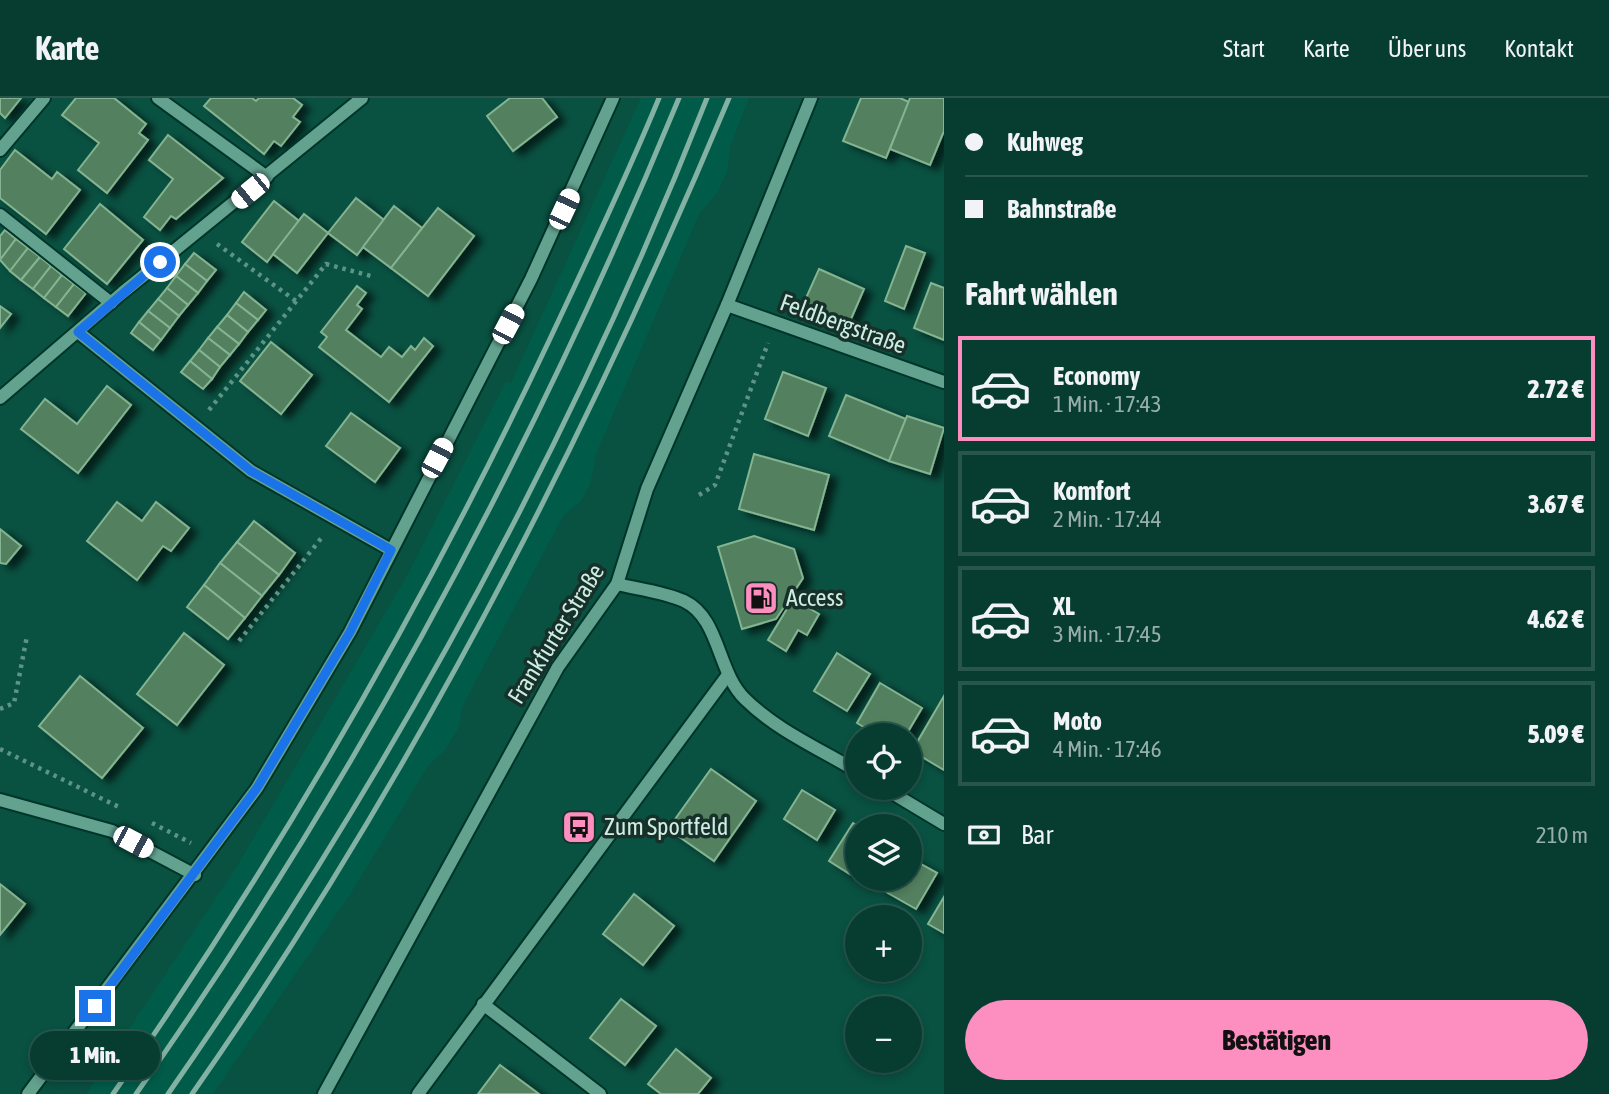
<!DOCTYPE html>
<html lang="de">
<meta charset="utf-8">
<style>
:root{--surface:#073d31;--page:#104439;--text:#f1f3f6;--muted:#98aeab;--line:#28564d;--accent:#fd8ec0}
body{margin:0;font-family:"Asap Condensed",sans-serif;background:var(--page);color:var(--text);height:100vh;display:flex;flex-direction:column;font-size:26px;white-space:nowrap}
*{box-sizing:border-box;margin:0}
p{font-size:23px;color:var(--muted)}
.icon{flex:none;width:38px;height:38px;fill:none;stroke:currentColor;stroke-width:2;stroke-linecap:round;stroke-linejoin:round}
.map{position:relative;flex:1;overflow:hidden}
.sheet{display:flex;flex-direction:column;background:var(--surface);width:665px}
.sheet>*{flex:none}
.hud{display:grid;align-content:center;height:154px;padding:0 21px;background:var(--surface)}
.buttons{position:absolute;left:845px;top:625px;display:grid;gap:14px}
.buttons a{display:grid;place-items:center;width:77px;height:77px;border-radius:50%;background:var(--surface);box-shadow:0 4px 10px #0003,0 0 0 2px var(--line);font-size:35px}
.end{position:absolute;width:32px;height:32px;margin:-16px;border:9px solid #1a73e8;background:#fff;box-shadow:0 0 0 4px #fff}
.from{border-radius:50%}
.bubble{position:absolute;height:49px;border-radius:24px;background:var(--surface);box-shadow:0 4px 10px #0003,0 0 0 2px var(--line);font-size:23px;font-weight:800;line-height:49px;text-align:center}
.car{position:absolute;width:21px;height:42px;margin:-21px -10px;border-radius:9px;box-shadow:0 0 5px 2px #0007;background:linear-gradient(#fff 24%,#345 0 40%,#fff 0 76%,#345 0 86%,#fff 0)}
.hud b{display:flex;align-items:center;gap:24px;height:66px;font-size:26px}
.hud b+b{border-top:2px solid var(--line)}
.hud i{width:18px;height:18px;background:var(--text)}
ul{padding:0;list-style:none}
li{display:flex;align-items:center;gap:21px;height:105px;margin:0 14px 10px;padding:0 7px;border:4px solid var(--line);border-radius:0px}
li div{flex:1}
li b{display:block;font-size:26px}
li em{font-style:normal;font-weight:800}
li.active{border-color:var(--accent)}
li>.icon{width:63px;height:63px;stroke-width:1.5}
h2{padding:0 21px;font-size:32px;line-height:84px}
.pay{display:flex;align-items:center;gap:18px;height:77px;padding:0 21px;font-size:26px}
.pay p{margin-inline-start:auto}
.cta{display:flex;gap:14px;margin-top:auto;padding:14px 21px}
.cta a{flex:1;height:80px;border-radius:42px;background:var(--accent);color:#111;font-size:28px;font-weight:800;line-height:80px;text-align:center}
header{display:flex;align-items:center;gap:42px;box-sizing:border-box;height:98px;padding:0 35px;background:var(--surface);border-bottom:2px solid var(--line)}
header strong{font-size:33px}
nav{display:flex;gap:38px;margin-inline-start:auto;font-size:24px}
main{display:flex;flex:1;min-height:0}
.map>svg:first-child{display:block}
.built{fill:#005c49}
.building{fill:#52805f;stroke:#84b491;stroke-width:2;filter:url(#shadow)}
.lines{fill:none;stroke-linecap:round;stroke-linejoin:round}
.minor-casing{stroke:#003529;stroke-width:16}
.path{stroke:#5d9486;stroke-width:4.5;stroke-dasharray:3.5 5;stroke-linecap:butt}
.minor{stroke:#63a28f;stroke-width:12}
.rail{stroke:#83b2a5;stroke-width:5}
.route{stroke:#1a73e8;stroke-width:9}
.labels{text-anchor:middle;stroke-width:7;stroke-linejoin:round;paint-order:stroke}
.street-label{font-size:24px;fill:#ceede2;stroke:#17312a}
.poi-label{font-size:24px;fill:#ceede2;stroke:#17312a;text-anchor:start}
</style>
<header>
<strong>Karte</strong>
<nav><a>Start</a><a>Karte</a><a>Über uns</a><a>Kontakt</a></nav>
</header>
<main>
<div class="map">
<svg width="944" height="996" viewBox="0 0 944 996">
<defs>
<filter id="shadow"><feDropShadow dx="8" dy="4.5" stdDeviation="3.5" flood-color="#0009"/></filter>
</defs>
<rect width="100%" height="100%" fill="#095141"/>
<polygon class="built" points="641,0 749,0 730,49 727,74 717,95 699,116 596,356 590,387 581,403 563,418 462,609 459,629 444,653 428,668 351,795 213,996 86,996 239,765 408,476 506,283 511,285"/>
<g class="building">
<polygon points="0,0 21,0 5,20 0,15"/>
<polygon points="76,0 114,0 146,26 139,35 148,42 107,95 78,72 99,45 62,17"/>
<polygon points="211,0 252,0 256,3 259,0 293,0 302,7 293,19 300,24 281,48 274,43 264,56 204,8"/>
<polygon points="510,0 542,0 557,19 513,53 487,18"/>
<polygon points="861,0 900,0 909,4 886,60 843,43"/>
<polygon points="910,0 944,0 944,33 930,67 890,51"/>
<polygon points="168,37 223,80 176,121 171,118 160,132 144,119 173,81 149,62"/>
<polygon points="15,52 52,81 57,74 80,92 46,136 0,100 0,72"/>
<polygon points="356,100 384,122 357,157 328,135"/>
<polygon points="274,103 299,123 267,164 242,144"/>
<polygon points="100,106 143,142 107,186 64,151"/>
<polygon points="394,108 422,130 391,170 363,149"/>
<polygon points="438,110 474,138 428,198 391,170"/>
<polygon points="304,116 328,135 297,175 273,156"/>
<polygon points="5,132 16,141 0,162 0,138"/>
<polygon points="16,141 28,150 10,173 0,162"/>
<polygon points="906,148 925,155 904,211 885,203"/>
<polygon points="28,150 40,159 21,182 10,173"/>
<polygon points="194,155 216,172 207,183 185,166"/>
<polygon points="40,159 51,168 33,191 21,182"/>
<polygon points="185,166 207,183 198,195 176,178"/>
<polygon points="51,168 62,177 44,200 33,191"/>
<polygon points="819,171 864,191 848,228 802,209"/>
<polygon points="62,177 74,186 56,209 44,200"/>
<polygon points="176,178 198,195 188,207 167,190"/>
<polygon points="931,185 944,190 944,242 914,230"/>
<polygon points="74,186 86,195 68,218 56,209"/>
<polygon points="357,188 366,195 357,207 362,211 346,232 381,259 389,249 402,259 411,248 415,252 424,240 433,248 389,304 319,249 327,239 321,234"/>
<polygon points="167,190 188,207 179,218 158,201"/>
<polygon points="244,194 266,212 258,222 236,205"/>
<polygon points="158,201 179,218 170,230 148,213"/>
<polygon points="236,205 258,222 248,234 227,217"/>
<polygon points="0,208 11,216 0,230"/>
<polygon points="148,213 170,230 161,242 139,224"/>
<polygon points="227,217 248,234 239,246 217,229"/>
<polygon points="139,224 161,242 153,252 131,235"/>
<polygon points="217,229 239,246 230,257 208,240"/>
<polygon points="208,240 230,257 220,269 199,252"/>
<polygon points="271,244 312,277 281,316 240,283"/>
<polygon points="199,252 220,269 212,281 190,263"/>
<polygon points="190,263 212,281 203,291 181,274"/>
<polygon points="783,274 826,290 808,338 765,321"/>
<polygon points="107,288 131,307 78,375 21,331 45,301 77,326"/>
<polygon points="846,297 906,321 889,363 829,338"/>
<polygon points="351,315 400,350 375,384 326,348"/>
<polygon points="907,318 944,330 930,376 889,363"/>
<polygon points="754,356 829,377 814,432 739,411"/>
<polygon points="117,404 142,423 156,404 189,430 171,453 163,448 137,482 87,443"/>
<polygon points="254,423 295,455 279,477 237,444"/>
<polygon points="0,431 21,448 6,466 0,465"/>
<polygon points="754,438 794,451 803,480 776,521 742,531 718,449"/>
<polygon points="237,444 279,477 262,498 220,465"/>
<polygon points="220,465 262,498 245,520 204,487"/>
<polygon points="204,487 245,520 228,541 187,509"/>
<polygon points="793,501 819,516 807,537 798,532 786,553 768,542"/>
<polygon points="184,535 224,567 177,627 137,596"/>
<polygon points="837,555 870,576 847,613 814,593"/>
<polygon points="80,578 143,630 102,680 39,628"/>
<polygon points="880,585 922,610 906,637 877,637 857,625"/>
<polygon points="944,598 944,672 912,653"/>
<polygon points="711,671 756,703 714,763 668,731"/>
<polygon points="802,692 835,712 817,742 784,721"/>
<polygon points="853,725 858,728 858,780 867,780 864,785 829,763"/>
<polygon points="910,760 937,775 916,811 879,790 885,780 910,780"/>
<polygon points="0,786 25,806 0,837"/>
<polygon points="634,796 674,828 643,867 603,836"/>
<polygon points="944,799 944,835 928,826"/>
<polygon points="621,901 656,928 625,967 590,940"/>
<polygon points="676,951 711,980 698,996 661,996 648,986"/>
<polygon points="500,967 539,996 478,996"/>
</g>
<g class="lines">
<g class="minor-casing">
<g id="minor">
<polyline points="158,0 267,79"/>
<polyline points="0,52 44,0"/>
<polyline points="0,117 111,205"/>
<polyline points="727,207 944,284"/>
<polyline points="78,234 251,373 391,452"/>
<polyline points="0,300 122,195 362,0"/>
<path d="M 617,486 C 638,491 664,494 684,503 C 720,520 717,574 745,601 C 776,632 820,651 858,674"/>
<polyline points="884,690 944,726"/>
<polyline points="0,702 112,733 195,777"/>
<polyline points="483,906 600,996"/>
<polyline points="28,996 257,690 350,534 531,181 613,0"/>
<polyline points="324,996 558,569 617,486 647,391 727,207 811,0"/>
<polyline points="418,996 727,578"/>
</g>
</g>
<g class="path">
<polyline points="217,146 296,203"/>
<polyline points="209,312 326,166 371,178"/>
<polyline points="699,397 715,387 768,245"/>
<polyline points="239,543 323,438"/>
<polyline points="0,611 14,605 27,538"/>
<polyline points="0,651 119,709"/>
<polyline points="152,725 191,745"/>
</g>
<use href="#minor" class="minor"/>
<g class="rail">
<path d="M 113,996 C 279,758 424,507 548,245 C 586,164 625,83 659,0"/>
<path d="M 136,996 C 354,686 535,350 679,0"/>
<path d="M 168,996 C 383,687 569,351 707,0"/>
<path d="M 192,996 C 409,686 583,349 729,0"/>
</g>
</g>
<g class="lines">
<polyline class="route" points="95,908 257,690 350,534 391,452 251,373 78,234 160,164"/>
</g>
<defs>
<g id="fuel-square" transform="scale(1.75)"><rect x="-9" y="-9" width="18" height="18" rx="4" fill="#fd8ec0" stroke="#17312a"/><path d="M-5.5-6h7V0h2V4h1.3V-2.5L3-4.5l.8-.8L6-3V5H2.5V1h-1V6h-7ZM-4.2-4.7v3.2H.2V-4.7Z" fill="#111"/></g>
<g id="bus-square" transform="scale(1.75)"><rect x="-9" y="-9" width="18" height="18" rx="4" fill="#fd8ec0" stroke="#17312a"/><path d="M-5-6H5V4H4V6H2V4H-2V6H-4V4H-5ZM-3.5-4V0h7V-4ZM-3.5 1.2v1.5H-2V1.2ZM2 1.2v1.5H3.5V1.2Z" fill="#111"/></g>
</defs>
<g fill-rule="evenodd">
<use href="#fuel-square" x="761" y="500"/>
<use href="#bus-square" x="579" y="729"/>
</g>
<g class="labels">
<g class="street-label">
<text transform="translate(843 226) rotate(20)" y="8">Feldbergstraße</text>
<text transform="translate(556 536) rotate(-58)" y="8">Frankfurter Straße</text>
</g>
<g class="poi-label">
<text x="786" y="508">Access</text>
<text x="604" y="737">Zum Sportfeld</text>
</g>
</g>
</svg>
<div class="buttons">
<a><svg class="icon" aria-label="locate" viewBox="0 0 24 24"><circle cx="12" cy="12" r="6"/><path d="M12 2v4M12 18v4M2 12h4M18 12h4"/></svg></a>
<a><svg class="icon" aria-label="layers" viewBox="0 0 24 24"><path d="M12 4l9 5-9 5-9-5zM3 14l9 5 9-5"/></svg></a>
<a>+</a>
<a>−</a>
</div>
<i class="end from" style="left:160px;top:164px"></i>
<i class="end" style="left:95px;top:908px"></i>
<div class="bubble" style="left:30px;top:933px;width:130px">1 Min.</div>
<i class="car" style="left:250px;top:93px;rotate:231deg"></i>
<i class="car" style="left:564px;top:111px;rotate:25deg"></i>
<i class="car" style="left:508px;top:226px;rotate:28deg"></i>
<i class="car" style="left:437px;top:360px;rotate:28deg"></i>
<i class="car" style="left:133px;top:744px;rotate:118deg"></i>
</div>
<section class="sheet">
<div class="hud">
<b><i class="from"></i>Kuhweg</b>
<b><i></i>Bahnstraße</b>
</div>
<h2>Fahrt wählen</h2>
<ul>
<li class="active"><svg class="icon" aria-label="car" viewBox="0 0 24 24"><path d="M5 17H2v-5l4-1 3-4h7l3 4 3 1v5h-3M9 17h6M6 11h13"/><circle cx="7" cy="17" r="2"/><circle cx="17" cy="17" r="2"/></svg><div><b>Economy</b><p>1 Min. · 17:43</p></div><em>2.72 €</em></li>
<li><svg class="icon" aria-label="car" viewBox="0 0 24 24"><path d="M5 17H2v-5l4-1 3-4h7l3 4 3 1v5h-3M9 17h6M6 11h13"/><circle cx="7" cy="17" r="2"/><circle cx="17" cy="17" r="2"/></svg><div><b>Komfort</b><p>2 Min. · 17:44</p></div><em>3.67 €</em></li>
<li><svg class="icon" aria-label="car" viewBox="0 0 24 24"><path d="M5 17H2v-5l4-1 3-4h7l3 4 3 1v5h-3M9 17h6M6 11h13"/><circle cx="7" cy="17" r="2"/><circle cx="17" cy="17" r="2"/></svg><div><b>XL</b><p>3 Min. · 17:45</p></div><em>4.62 €</em></li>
<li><svg class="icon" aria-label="car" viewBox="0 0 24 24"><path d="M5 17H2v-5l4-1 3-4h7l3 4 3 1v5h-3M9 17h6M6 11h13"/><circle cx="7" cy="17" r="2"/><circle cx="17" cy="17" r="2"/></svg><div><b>Moto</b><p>4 Min. · 17:46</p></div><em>5.09 €</em></li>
</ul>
<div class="pay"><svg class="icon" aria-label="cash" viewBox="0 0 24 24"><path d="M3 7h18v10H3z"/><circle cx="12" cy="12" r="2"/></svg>Bar<p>210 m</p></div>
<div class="cta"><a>Bestätigen</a></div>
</section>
</main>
